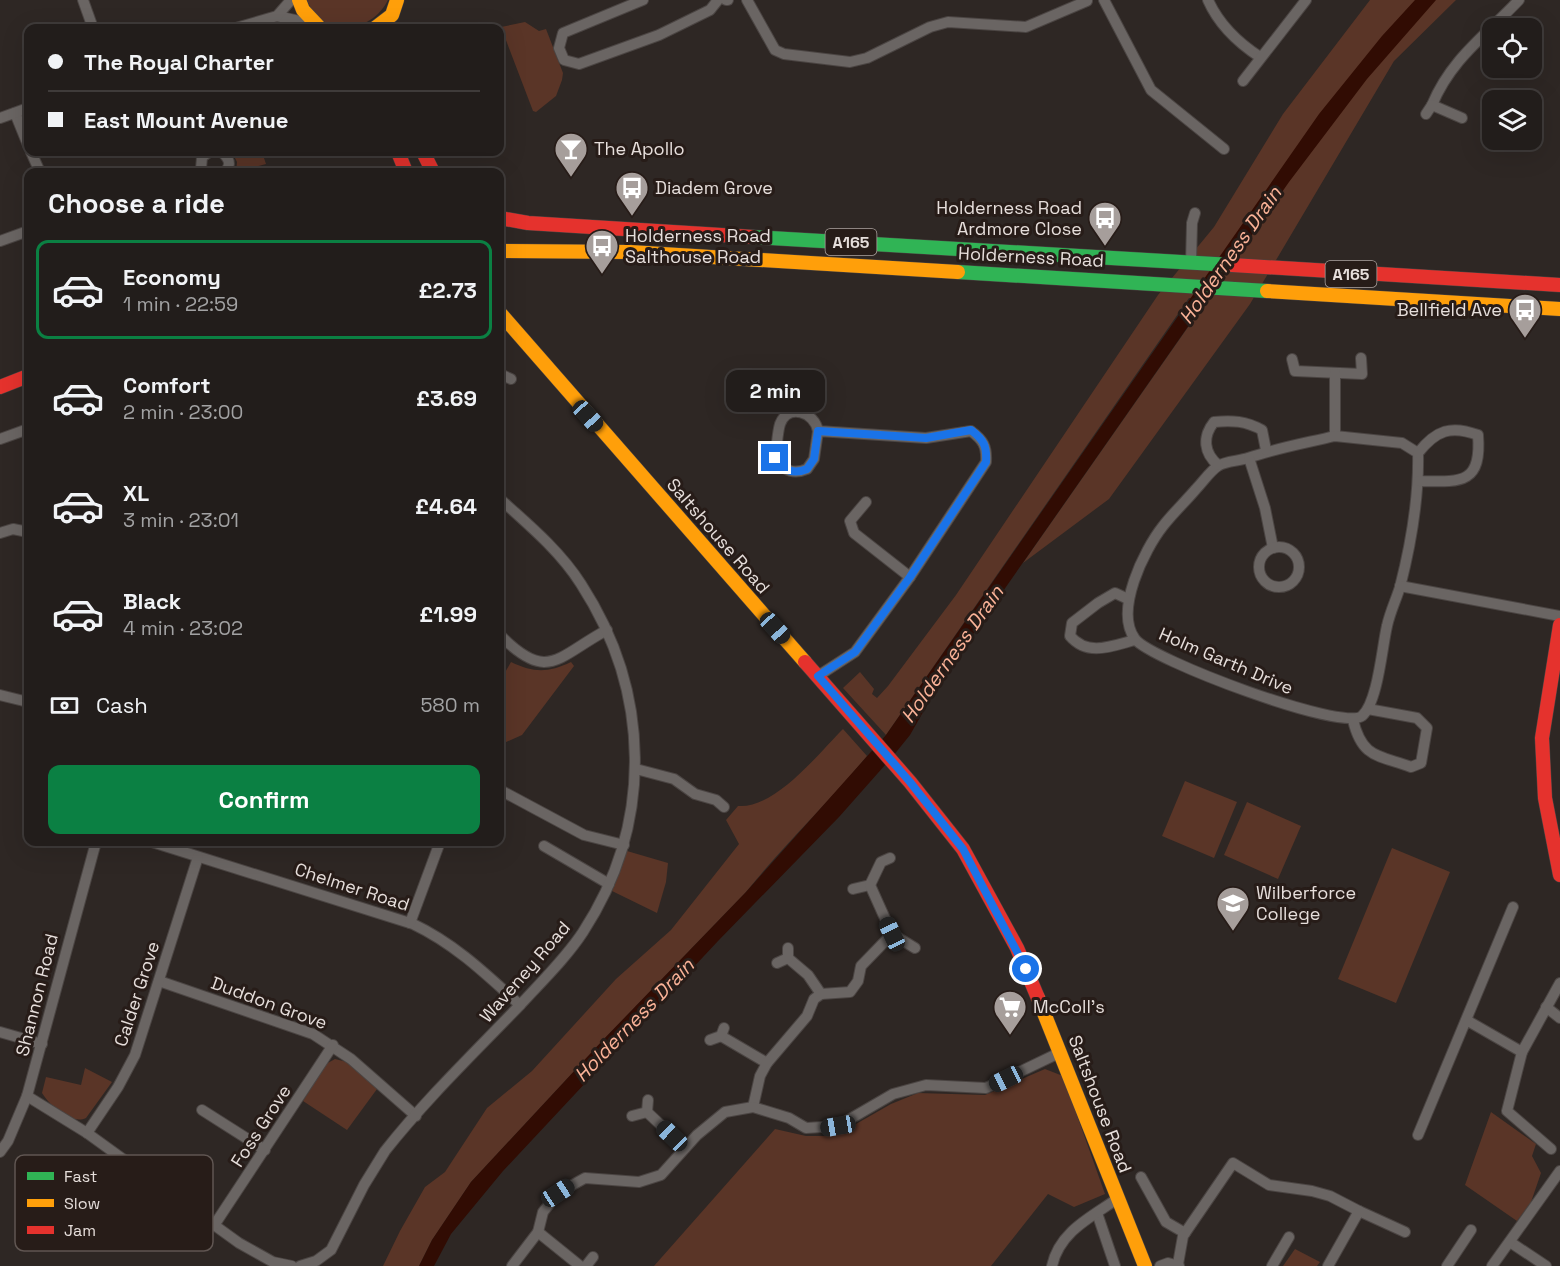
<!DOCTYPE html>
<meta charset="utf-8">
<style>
:root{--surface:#221d1b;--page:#2a2624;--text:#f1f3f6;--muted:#a2a2a3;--line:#3f3b3a;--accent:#0b8043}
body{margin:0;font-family:"Space Grotesk",sans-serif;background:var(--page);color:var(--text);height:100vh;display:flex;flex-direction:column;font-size:22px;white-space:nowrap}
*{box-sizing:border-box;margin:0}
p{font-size:20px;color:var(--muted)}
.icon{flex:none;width:33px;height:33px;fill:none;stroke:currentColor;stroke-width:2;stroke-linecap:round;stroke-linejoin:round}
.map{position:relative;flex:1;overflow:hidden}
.sheet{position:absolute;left:24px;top:168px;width:480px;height:678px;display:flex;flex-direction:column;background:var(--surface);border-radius:12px;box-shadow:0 6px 24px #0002,0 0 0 2px var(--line)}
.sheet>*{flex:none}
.guide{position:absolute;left:24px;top:24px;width:480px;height:132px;border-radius:12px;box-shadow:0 6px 24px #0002,0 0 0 2px var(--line);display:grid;align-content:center;height:132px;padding:0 24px;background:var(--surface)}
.controls{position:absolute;left:1482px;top:18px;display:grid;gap:12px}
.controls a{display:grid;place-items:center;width:60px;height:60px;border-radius:12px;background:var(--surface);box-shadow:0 6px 24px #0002,0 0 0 2px var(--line);font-size:30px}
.end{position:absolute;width:27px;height:27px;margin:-14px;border:8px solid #1a73e8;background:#fff;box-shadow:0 0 0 3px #fff}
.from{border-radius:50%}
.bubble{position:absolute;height:42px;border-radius:12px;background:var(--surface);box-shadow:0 6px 24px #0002,0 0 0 2px var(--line);font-size:20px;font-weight:700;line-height:42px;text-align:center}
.car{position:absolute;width:18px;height:36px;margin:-18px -9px;border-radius:8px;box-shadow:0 0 4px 2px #0007;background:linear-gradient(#222 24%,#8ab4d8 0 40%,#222 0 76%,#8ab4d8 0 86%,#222 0)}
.guide b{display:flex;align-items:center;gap:21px;height:57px;font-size:22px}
.guide b+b{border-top:2px solid var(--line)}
.guide i{width:15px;height:15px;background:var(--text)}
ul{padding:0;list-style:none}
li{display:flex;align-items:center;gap:18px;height:99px;margin:0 12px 9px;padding:0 12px;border:3px solid transparent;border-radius:12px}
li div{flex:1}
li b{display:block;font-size:22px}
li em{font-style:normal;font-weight:700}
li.current{border-color:var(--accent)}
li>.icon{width:54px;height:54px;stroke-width:1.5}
h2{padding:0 24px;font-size:27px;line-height:72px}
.pay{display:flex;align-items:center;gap:15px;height:66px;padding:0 24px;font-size:22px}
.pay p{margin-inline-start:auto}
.action{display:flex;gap:12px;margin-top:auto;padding:12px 24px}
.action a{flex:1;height:69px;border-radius:12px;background:var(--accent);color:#fff;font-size:24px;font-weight:700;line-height:69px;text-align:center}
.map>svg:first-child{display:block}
.green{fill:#5a3527}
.water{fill:#310c03}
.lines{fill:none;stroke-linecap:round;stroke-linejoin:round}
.street-casing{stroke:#4b4543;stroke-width:12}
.fast-casing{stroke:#4b4543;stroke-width:15}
.slow-casing{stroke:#4b4543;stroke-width:15}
.jam-casing{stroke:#4b4543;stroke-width:15}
.street{stroke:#6a6563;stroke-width:10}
.fast{stroke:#30b455;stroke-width:14}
.slow{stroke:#ff9f0a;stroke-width:14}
.jam{stroke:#e5322d;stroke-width:14}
.route{stroke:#1a73e8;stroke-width:8}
.labels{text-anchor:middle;stroke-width:6;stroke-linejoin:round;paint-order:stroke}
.shield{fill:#271c18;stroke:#ada4a0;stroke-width:1.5}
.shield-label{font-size:16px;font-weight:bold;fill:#e6dedb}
.poi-label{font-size:18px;fill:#e6dedb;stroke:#271c18;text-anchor:start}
.street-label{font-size:18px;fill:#e6dedb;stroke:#271c18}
.water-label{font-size:20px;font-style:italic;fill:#fab297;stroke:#271c18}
.key{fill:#271c18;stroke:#605652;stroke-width:1.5}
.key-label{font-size:16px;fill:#e6dedb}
</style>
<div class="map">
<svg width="1560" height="1266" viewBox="0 0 1560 1266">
<rect width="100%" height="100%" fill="#2e2724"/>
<g class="green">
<path d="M 307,0 L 388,0 C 371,34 322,39 307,0 Z"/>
<polygon points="1370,0 1456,0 1394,61 1250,304 1109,499 1023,563 1207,300 1189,298 886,735 843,688 860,672 874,689 872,694 877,698 888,686 956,595 1158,295 1214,227 1283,114"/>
<polygon points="525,22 539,31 546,29 563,73 562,80 556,96 536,112 533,111 501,27"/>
<polygon points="232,152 262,152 266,164 236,172 237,162"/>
<path d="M 511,662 C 534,673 548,673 571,662 L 574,666 L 522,735 L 504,743 L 500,737 L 500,681 Z"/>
<path d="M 843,729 L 867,756 C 828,803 784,845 746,892 L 604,1039 L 471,1182 L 432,1240 L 419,1266 L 383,1266 L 400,1231 L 425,1187 L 445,1172 L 487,1108 L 532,1071 L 616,979 L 671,930 L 739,844 L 726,820 L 738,806 C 775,809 818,754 843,729 Z"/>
<polygon points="1185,781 1237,802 1214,858 1162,836"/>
<polygon points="1247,802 1301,826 1278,879 1224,855"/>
<polygon points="1392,848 1450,872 1396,1003 1338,979"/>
<polygon points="627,851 668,863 666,882 657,913 612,891"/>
<polygon points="335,1059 347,1062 377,1089 347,1130 303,1101 326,1064"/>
<path d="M 85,1068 L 112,1082 L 86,1118 C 71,1125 50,1106 42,1093 L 46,1077 L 81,1085 Z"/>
<polygon points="1045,1069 1063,1076 1105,1194 1074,1207 1048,1194 991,1266 654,1266 775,1129 806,1136 835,1136 891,1104 918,1093 985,1095"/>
<polygon points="1491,1112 1536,1144 1532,1156 1541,1173 1531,1202 1517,1221 1465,1185"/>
<polygon points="1295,1249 1320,1262 1317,1266 1283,1266"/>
</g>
<polygon class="water" points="1415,0 1436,0 1367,79 1289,182 943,677 910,735 893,756 839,817 718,941 503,1171 451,1234 434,1266 419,1266 432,1240 471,1182 604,1039 746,892 886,735 1319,114 1382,36"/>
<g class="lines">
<g class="street-casing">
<g id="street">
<polyline points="83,0 93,28"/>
<polyline points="643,0 563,33 559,48 564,60 579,64 659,35 710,10 718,0"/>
<polyline points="726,0 728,0"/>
<polyline points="747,0 775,50 784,54 850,62 867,58 930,27 948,22 1026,27 1087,1"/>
<polyline points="1104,0 1151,90 1224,149"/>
<path d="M 1208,0 C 1219,25 1237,42 1260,57"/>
<polyline points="277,16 313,24"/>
<polyline points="236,28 277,16 291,0"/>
<polyline points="1243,81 1306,0"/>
<path d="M 1432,105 C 1451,59 1486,35 1519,0"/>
<polyline points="15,113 28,145"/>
<polyline points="1426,114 1432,105 1462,118"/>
<polyline points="0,118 28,108"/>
<polyline points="31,152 40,172"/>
<path d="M 222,152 C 229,159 232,164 225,172"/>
<polyline points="205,172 201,169 202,157 209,152"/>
<polyline points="0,241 28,231"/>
<polyline points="1191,264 1192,223 1195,213"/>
<polyline points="1292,359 1295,371 1362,374 1361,358"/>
<polyline points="1335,373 1335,436"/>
<polyline points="500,374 511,379"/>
<path d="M 818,431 C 815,412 788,403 780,424 C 777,434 777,448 775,458 C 783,470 793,475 807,469 L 814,459 L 818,431 L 926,438 L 971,431 C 983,440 987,446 986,462 L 910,577 L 855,652 L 818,676"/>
<path d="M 1335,436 L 1402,443 L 1418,453 C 1419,496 1411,544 1400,587 C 1396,600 1390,612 1387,626 C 1382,647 1378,702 1362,716 C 1343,732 1151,660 1135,639 C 1114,611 1144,550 1163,526 C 1173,513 1185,502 1196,489 C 1203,482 1210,471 1218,466 C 1225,461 1239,461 1248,458 C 1277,448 1306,443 1335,436 Z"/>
<polyline points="0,439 28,429"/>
<path d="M 1418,453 C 1436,430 1451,425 1478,435 C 1482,485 1460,482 1419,481"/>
<polyline points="1249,458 1265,508 1273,548"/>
<path d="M 1218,465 C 1204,453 1202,437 1214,422 C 1232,420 1246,421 1262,430 L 1266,450"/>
<polyline points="866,502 850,521 854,533 910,577"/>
<polyline points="0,533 13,529 28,532"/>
<circle cx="1279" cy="567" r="20"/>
<polyline points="1400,586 1560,616"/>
<path d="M 1128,599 L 1115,593 L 1098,603 L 1072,623 L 1070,636 C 1088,657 1112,646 1135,640"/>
<path d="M 500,635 C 548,684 558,656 607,630"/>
<polyline points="0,695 28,702"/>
<path d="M 1353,720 C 1362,758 1378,755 1411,767 L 1421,763 L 1427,728 L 1417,718 L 1368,709"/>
<polyline points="636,769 674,779 695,794 716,800 724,807"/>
<polyline points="500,790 584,835 624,845"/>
<path d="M 152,842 L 413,924 C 455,944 486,974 520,1005"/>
<polyline points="544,846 609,884"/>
<polyline points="853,889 870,885"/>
<polyline points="410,923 440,842"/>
<polyline points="892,934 915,948"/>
<polyline points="788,958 808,975 821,994"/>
<polyline points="777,963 788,958 788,948"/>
<polyline points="159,981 313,1034 351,1059 416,1116"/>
<polyline points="1546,1007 1560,1018"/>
<polyline points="1468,1021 1522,1052 1507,1111 1551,1149"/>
<polyline points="0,1032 42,1044"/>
<polyline points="721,1036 767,1063"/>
<polyline points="710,1040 721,1036 724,1028"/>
<polyline points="1522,1052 1560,983"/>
<polyline points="27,1096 87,1133 239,1243 273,1262 292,1266"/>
<polyline points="753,1107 760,1076 767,1063 807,1016 814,999 821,994 850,992 858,981 861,966 892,934 870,885 881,862 890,858"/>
<polyline points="202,1110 265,1150"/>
<polyline points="647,1112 685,1148"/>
<polyline points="632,1116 647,1112 648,1100"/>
<polyline points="87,1133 118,1087 135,1055 198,857"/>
<polyline points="1418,1135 1513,907"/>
<polyline points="0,1152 8,1141 27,1096 96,842"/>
<polyline points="1141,1177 1166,1222 1185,1233"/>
<polyline points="1097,1213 1115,1266"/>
<polyline points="215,1224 333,1045"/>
<polyline points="538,1232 580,1266"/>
<polyline points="1510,1242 1546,1266"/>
<polyline points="1178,1264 1183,1236 1233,1163 1269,1185 1312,1191 1330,1196 1359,1211"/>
<path d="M 300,1266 L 316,1261 L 331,1250 L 364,1185 L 385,1151 C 426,1099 475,1052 521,1004 C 542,981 566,958 583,932 C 654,823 651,692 581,584 C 560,551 529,525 500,499"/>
<polyline points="512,1266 538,1232 543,1212 558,1193 585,1178 639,1182 661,1175 697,1135 725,1112 753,1107 789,1118 806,1128 838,1126 893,1094 926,1085 986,1088 1061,1052"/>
<polyline points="586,1266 593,1257"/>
<path d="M 1052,1266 C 1059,1232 1091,1217 1117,1199"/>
<polyline points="1160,1266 1168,1263 1179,1266"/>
<polyline points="1272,1266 1289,1237"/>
<polyline points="1328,1266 1359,1211 1405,1232"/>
<polyline points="1447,1266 1471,1230"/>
<polyline points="1492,1266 1560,1171"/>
</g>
</g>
<g class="fast-casing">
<g id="fast">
<polyline points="753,237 1232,265"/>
<polyline points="958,272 1267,291"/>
</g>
</g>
<g class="slow-casing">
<g id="slow">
<polyline points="299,0 303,10 320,28"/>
<polyline points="375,28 392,15 397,0"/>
<polyline points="500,251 630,252 958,272"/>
<polyline points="1267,291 1560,309"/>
<polyline points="500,313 805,662"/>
<polyline points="1038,998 1145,1266"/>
</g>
</g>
<g class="jam-casing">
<g id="jam">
<polyline points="398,152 406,172"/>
<polyline points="423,152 433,172"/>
<polyline points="500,218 528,223 753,237"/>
<polyline points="1232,265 1560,285"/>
<polyline points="0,387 28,376"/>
<polyline points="1560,625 1542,738 1545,798 1560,875"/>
<polyline points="805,662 910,782 963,849 1017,948 1038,998"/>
</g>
</g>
<use href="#street" class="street"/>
<use href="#fast" class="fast"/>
<use href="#slow" class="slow"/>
<use href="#jam" class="jam"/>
</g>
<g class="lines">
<path class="route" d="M 775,458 C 783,470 793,475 807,469 L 814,459 L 818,431 L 926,438 L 971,430 C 984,440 987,446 986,462 L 910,577 L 855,652 L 818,676 L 910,782 L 963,849 L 1026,969"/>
</g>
<defs>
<g id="bar-pin" transform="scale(1.725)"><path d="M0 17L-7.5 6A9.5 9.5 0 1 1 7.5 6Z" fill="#a69e9b" stroke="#271c18"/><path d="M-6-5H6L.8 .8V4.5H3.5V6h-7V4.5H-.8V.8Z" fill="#fff"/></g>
<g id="bus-pin" transform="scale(1.725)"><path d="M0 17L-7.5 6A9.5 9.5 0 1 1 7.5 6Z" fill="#a69e9b" stroke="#271c18"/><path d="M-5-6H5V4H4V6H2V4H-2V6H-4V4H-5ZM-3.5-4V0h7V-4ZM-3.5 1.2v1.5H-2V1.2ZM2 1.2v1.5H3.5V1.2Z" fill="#fff"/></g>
<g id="university-pin" transform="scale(1.725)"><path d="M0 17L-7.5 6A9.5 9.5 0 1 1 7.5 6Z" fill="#a69e9b" stroke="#271c18"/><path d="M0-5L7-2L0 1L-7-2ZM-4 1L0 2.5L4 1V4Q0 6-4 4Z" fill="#fff"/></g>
<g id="supermarket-pin" transform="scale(1.725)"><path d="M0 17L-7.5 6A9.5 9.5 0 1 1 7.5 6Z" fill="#a69e9b" stroke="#271c18"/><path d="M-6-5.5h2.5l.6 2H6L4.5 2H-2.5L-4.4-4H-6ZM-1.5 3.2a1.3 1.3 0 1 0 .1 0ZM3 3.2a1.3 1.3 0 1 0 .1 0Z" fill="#fff"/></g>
</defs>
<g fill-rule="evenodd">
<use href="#bar-pin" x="571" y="149"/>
<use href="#bus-pin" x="632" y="188"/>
<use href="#bus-pin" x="1105" y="218"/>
<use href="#bus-pin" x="602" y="246"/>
<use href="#bus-pin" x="1525" y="310"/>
<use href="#university-pin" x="1233" y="903"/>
<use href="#supermarket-pin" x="1010" y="1007"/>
</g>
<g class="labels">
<g class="shield">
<rect x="825.5" y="229" width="51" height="26" rx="4.5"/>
<rect x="1325.5" y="261" width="51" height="26" rx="4.5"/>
</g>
<g class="shield-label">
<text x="851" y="248">A165</text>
<text x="1351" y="280">A165</text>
</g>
<g class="poi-label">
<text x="594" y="155">The Apollo</text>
<text x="655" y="194">Diadem Grove</text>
<text x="1082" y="214" text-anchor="end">Holderness Road<tspan x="1082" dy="21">Ardmore Close</tspan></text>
<text x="625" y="242">Holderness Road<tspan x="625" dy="21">Salthouse Road</tspan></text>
<text x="1502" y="316" text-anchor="end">Bellfield Ave</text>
<text x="1256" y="899">Wilberforce<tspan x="1256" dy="21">College</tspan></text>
<text x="1033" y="1013">McColl's</text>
</g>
<g class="street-label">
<text transform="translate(1031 257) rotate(3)" y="6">Holderness Road</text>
<text transform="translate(718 536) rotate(49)" y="6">Saltshouse Road</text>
<text transform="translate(1226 661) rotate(23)" y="6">Holm Garth Drive</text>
<text transform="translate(352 887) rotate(18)" y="6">Chelmer Road</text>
<text transform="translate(525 972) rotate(-49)" y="6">Waveney Road</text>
<text transform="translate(137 994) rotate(-72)" y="6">Calder Grove</text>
<text transform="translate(37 995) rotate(-76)" y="6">Shannon Road</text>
<text transform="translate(269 1003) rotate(20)" y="6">Duddon Grove</text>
<text transform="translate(1100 1104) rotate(69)" y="6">Saltshouse Road</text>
<text transform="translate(261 1126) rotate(-57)" y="6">Foss Grove</text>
</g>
<g class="water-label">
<text transform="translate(1230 255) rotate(-55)" y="7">Holderness Drain</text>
<text transform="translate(952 654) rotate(-55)" y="7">Holderness Drain</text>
<text transform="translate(634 1020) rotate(-46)" y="7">Holderness Drain</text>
</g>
</g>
<rect x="15" y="1155" width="198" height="96" rx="9" class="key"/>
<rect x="27" y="1172" width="27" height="8" fill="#30b455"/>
<rect x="27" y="1199" width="27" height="8" fill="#ff9f0a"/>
<rect x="27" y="1226" width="27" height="8" fill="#e5322d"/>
<g class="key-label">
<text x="64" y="1182">Fast</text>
<text x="64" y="1209">Slow</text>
<text x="64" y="1236">Jam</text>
</g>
</svg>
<div class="controls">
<a><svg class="icon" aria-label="locate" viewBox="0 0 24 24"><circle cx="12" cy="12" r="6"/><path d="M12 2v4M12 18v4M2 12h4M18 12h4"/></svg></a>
<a><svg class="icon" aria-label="layers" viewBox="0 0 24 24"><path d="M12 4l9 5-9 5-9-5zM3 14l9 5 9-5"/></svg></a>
</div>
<i class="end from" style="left:1026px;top:969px"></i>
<i class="end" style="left:775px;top:458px"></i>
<div class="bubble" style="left:726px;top:370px;width:99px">2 min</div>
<i class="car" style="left:588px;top:416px;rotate:138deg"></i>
<i class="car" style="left:775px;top:628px;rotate:138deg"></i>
<i class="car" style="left:892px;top:934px;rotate:335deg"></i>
<i class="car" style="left:1006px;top:1079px;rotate:244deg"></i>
<i class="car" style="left:838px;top:1126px;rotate:260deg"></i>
<i class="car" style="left:672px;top:1136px;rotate:314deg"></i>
<i class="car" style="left:558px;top:1193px;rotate:57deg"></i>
<div class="guide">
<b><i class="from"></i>The Royal Charter</b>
<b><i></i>East Mount Avenue</b>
</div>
<section class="sheet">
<h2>Choose a ride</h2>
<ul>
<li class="current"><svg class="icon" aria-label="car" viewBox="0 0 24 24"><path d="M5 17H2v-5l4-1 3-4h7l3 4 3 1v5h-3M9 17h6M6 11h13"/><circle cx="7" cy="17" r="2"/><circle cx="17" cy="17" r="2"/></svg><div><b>Economy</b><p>1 min · 22:59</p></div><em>£2.73</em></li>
<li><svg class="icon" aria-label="car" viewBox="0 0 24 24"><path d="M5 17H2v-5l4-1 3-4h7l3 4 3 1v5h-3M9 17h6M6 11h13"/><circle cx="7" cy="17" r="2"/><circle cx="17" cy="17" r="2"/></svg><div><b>Comfort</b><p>2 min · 23:00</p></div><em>£3.69</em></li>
<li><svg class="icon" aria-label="car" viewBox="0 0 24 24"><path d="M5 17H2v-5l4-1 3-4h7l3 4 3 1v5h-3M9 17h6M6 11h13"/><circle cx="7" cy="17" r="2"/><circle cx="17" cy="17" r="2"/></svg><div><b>XL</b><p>3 min · 23:01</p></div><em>£4.64</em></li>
<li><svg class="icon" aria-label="car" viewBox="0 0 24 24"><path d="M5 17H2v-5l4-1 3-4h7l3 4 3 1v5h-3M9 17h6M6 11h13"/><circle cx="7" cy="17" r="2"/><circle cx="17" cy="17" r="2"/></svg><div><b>Black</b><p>4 min · 23:02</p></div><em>£1.99</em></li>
</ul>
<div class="pay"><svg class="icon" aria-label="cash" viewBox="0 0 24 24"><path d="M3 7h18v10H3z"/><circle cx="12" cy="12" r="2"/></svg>Cash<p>580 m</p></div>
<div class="action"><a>Confirm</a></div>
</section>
</div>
